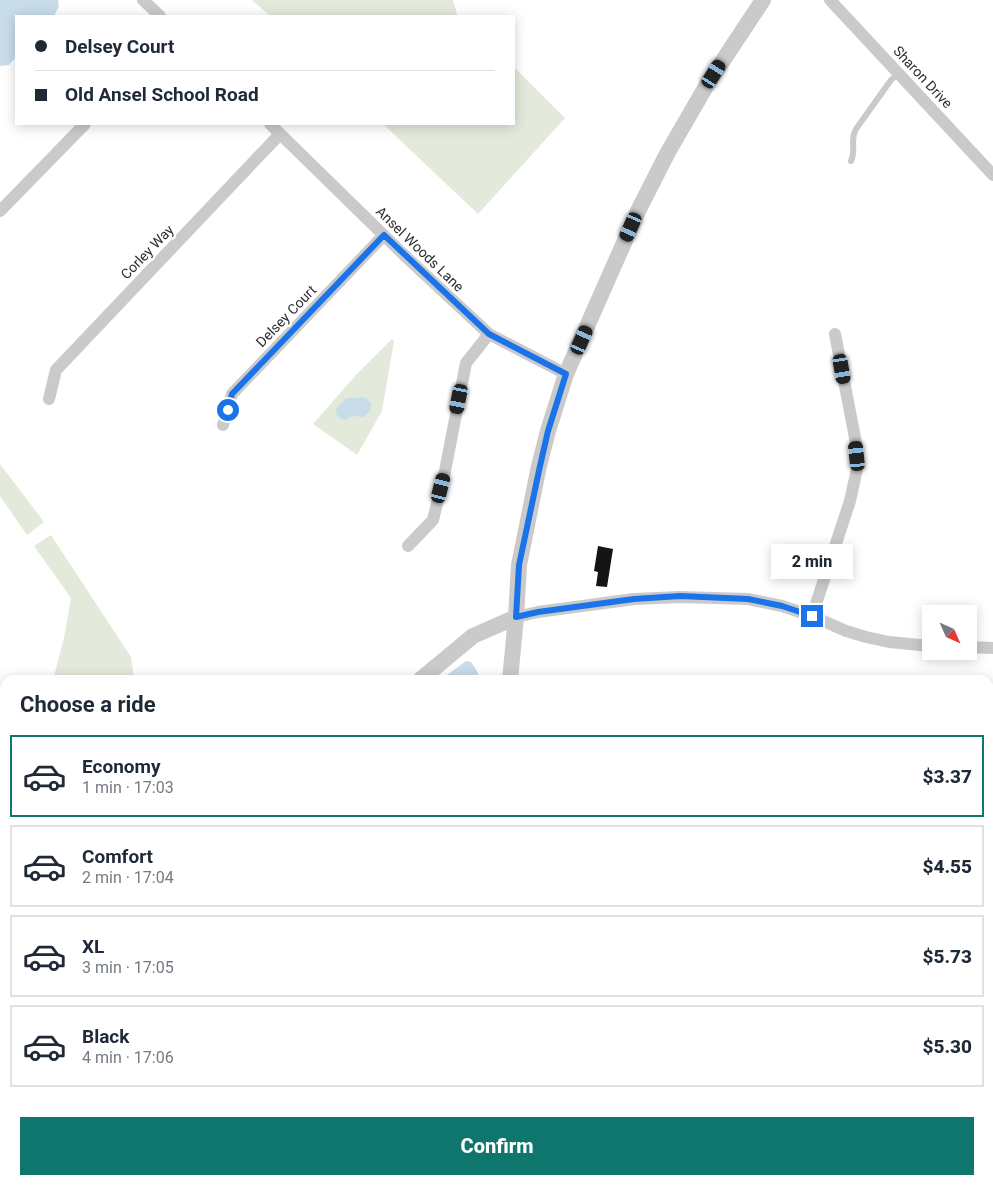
<!DOCTYPE html>
<meta charset="utf-8">
<style>
:root{--surface:#fff;--page:#f6f6f7;--text:#1f2937;--muted:#747a83;--line:#e0e1e3;--accent:#0f766e}
body{margin:0;font-family:Roboto,sans-serif;background:var(--page);color:var(--text);height:100vh;display:flex;flex-direction:column;font-size:19px;white-space:nowrap}
*{box-sizing:border-box;margin:0}
p{font-size:16px;color:var(--muted)}
.icon{flex:none;width:28px;height:28px;fill:none;stroke:currentColor;stroke-width:2;stroke-linecap:round;stroke-linejoin:round}
.map{position:relative;flex:1;overflow:hidden}
.details{position:absolute;left:0px;top:675px;width:994px;height:510px;display:flex;flex-direction:column;background:var(--surface);border-radius:15px 15px 0 0;box-shadow:0 2px 12px #0003}
.details>*{flex:none}
.banner{position:absolute;left:15px;top:15px;width:500px;height:110px;border-radius:0px;box-shadow:0 2px 12px #0003;display:grid;align-content:center;height:110px;padding:0 20px;background:var(--surface)}
.needle{width:32px;rotate:135deg}
.tools{position:absolute;left:922px;top:605px;display:grid;gap:10px}
.tools a{display:grid;place-items:center;width:55px;height:55px;border-radius:0px;background:var(--surface);box-shadow:0 2px 12px #0003;font-size:25px}
.end{position:absolute;width:22px;height:22px;margin:-11px;border:6px solid #1a73e8;background:#fff;box-shadow:0 0 0 2px #fff}
.from{border-radius:50%}
.bubble{position:absolute;height:35px;border-radius:0px;background:var(--surface);box-shadow:0 2px 12px #0003;font-size:16px;font-weight:800;line-height:35px;text-align:center}
.car{position:absolute;width:15px;height:30px;margin:-15px -8px;border-radius:6px;box-shadow:0 0 4px 1px #0007;background:linear-gradient(#222 24%,#8ab4d8 0 40%,#222 0 76%,#8ab4d8 0 86%,#222 0)}
.banner b{display:flex;align-items:center;gap:18px;height:48px;font-size:19px}
.banner b+b{border-top:1px solid var(--line)}
.banner i{width:12px;height:12px;background:var(--text)}
ul{padding:0;list-style:none}
li{display:flex;align-items:center;gap:15px;height:82px;margin:0 10px 8px;padding:0 10px;border:2px solid var(--line);border-radius:0px}
li div{flex:1}
li b{display:block;font-size:19px}
li em{font-style:normal;font-weight:800}
li.selected{border-color:var(--accent)}
li>.icon{width:45px;height:45px;stroke-width:1.5}
h2{padding:0 20px;font-size:22px;line-height:60px}
.cta{display:flex;gap:10px;margin-top:auto;padding:10px 20px}
.cta a{flex:1;height:58px;border-radius:0px;background:var(--accent);color:#fff;font-size:20px;font-weight:800;line-height:58px;text-align:center}
.map>svg:first-child{display:block}
.green{fill:#e3eadb}
.water{fill:#c8dcea}
.building{fill:#141414}
.lines{fill:none;stroke-linecap:round;stroke-linejoin:round}
.service{stroke:#cacaca;stroke-width:6}
.minor{stroke:#cacaca;stroke-width:12}
.tertiary{stroke:#cacaca;stroke-width:16}
.route{stroke:#1a73e8;stroke-width:6}
.labels{text-anchor:middle;stroke-width:5;stroke-linejoin:round;paint-order:stroke}
.street-label{font-size:14px;fill:#2d2d2d;stroke:#fff}
</style>
<div class="map">
<svg width="993" height="1185" viewBox="0 0 993 1185">
<rect width="100%" height="100%" fill="#fff"/>
<g class="green">
<polygon points="252,0 453,0 457,14 460,16 270,16"/>
<polygon points="514,67 565,118 478,214 383,124 514,124"/>
<polygon points="392,339 394,341 382,411 357,455 313,424 356,375"/>
<polygon points="0,464 44,522 27,535 0,496"/>
<polygon points="51,535 131,657 134,678 131,680 53,680 64,638 71,598 34,546"/>
<polygon points="993,758 993,830 989,829 989,759"/>
</g>
<g class="water">
<polygon points="0,0 58,0 59,6 54,16 16,16 16,57 9,65 0,66"/>
<path d="M 361,397 L 366,398 L 371,403 L 370,411 L 364,417 L 352,416 L 345,420 L 338,417 C 334,408 336,408 342,403 C 345,400 343,399 348,398 C 353,397 356,399 361,397 Z"/>
<polygon points="466,661 471,662 477,671 480,680 445,680 447,675"/>
</g>
<polygon class="building" points="598,546 613,549 607,587 596,586 598,572 594,571"/>
<g class="lines">
<path class="service" d="M 851,161 C 857,148 849,142 856,129 L 891,80 L 899,73"/>
<g class="minor">
<polyline points="143,0 160,16"/>
<polyline points="830,0 993,175"/>
<polyline points="270,124 403,254 489,334 566,374"/>
<polyline points="0,211 85,124"/>
<polyline points="49,399 56,370 280,134"/>
<polyline points="223,425 232,394 384,235"/>
<polyline points="408,546 433,520 445,471 466,363 489,334"/>
<polyline points="812,616 850,501 857,469 856,443 835,334"/>
<polyline points="516,617 538,612 634,599 680,597 748,599 782,606 812,616 846,631 866,637 889,642 931,646"/>
<polyline points="969,647 993,648"/>
<polyline points="0,958 5,960"/>
<polyline points="0,1082 5,1087"/>
<polyline points="92,1180 97,1185"/>
<polyline points="182,1180 186,1185"/>
<polyline points="696,1180 700,1185"/>
<polyline points="256,1185 261,1180"/>
</g>
<g class="tertiary">
<polyline points="420,680 473,636 516,617 519,565 539,466 548,431 566,374 638,211 668,152 708,83 763,0"/>
<polyline points="510,680 516,617"/>
<polyline points="0,1070 5,1065"/>
<polyline points="378,1185 383,1180"/>
</g>
</g>
<g class="lines">
<polyline class="route" points="228,410 232,394 384,235 489,334 566,374 548,431 540,466 519,565 516,617 538,612 634,599 680,596 748,599 782,606 812,616"/>
</g>
<g class="labels">
<g class="street-label">
<text transform="translate(923 77) rotate(47)" y="5">Sharon Drive</text>
<text transform="translate(420 249) rotate(44)" y="5">Ansel Woods Lane</text>
<text transform="translate(147 252) rotate(-46)" y="5">Corley Way</text>
<text transform="translate(286 316) rotate(-46)" y="5">Delsey Court</text>
</g>
</g>
</svg>
<div class="tools">
<a><svg class="needle" viewBox="-14 -14 28 28"><path d="M0-13l5 13h-10z" fill="#e53935"/><path d="M0 13l5-13h-10z" fill="#747a83"/></svg></a>
</div>
<i class="end from" style="left:228px;top:410px"></i>
<i class="end" style="left:812px;top:616px"></i>
<div class="bubble" style="left:771px;top:544px;width:82px">2 min</div>
<i class="car" style="left:714px;top:74px;rotate:32deg"></i>
<i class="car" style="left:631px;top:227px;rotate:204deg"></i>
<i class="car" style="left:582px;top:340px;rotate:24deg"></i>
<i class="car" style="left:842px;top:369px;rotate:170deg"></i>
<i class="car" style="left:459px;top:399px;rotate:191deg"></i>
<i class="car" style="left:857px;top:456px;rotate:354deg"></i>
<i class="car" style="left:441px;top:488px;rotate:14deg"></i>
<div class="banner">
<b><i class="from"></i>Delsey Court</b>
<b><i></i>Old Ansel School Road</b>
</div>
<section class="details">
<h2>Choose a ride</h2>
<ul>
<li class="selected"><svg class="icon" aria-label="car" viewBox="0 0 24 24"><path d="M5 17H2v-5l4-1 3-4h7l3 4 3 1v5h-3M9 17h6M6 11h13"/><circle cx="7" cy="17" r="2"/><circle cx="17" cy="17" r="2"/></svg><div><b>Economy</b><p>1 min · 17:03</p></div><em>$3.37</em></li>
<li><svg class="icon" aria-label="car" viewBox="0 0 24 24"><path d="M5 17H2v-5l4-1 3-4h7l3 4 3 1v5h-3M9 17h6M6 11h13"/><circle cx="7" cy="17" r="2"/><circle cx="17" cy="17" r="2"/></svg><div><b>Comfort</b><p>2 min · 17:04</p></div><em>$4.55</em></li>
<li><svg class="icon" aria-label="car" viewBox="0 0 24 24"><path d="M5 17H2v-5l4-1 3-4h7l3 4 3 1v5h-3M9 17h6M6 11h13"/><circle cx="7" cy="17" r="2"/><circle cx="17" cy="17" r="2"/></svg><div><b>XL</b><p>3 min · 17:05</p></div><em>$5.73</em></li>
<li><svg class="icon" aria-label="car" viewBox="0 0 24 24"><path d="M5 17H2v-5l4-1 3-4h7l3 4 3 1v5h-3M9 17h6M6 11h13"/><circle cx="7" cy="17" r="2"/><circle cx="17" cy="17" r="2"/></svg><div><b>Black</b><p>4 min · 17:06</p></div><em>$5.30</em></li>
</ul>
<div class="cta"><a>Confirm</a></div>
</section>
</div>
